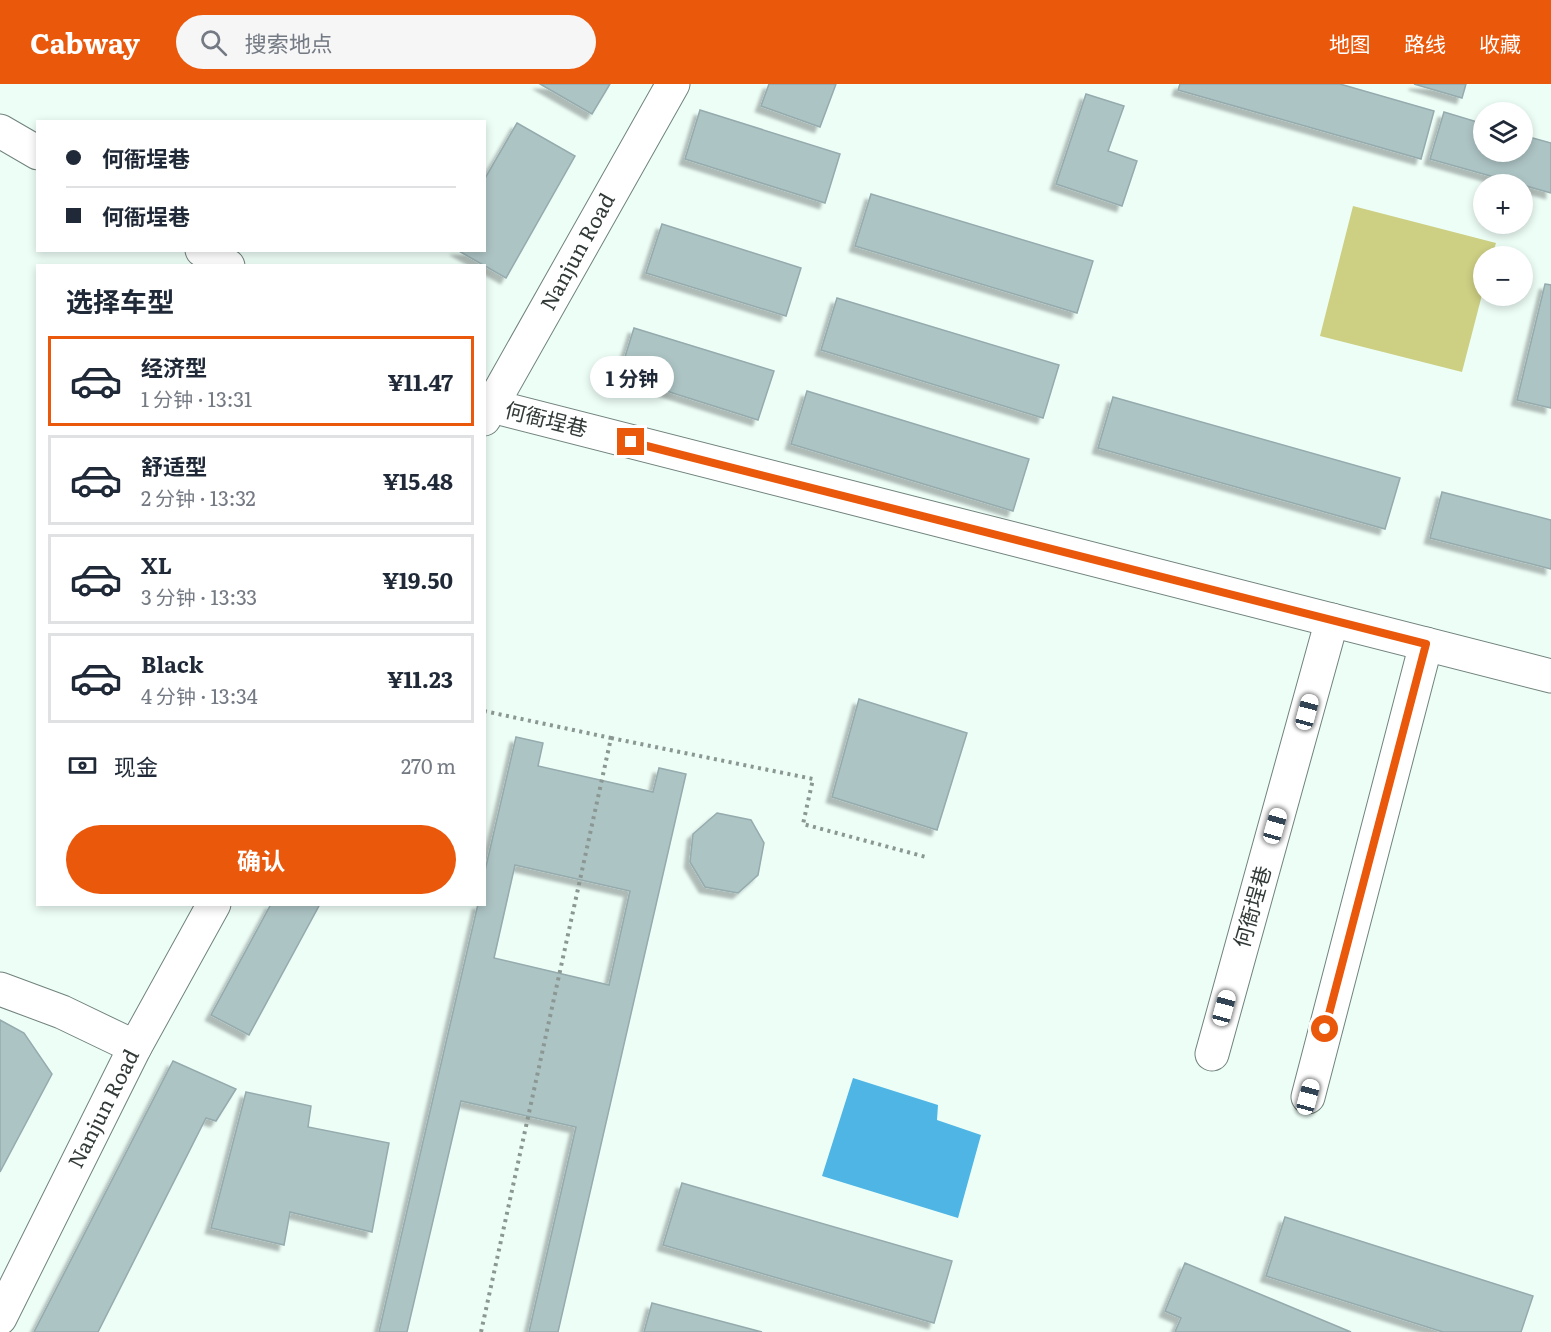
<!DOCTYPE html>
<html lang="zh">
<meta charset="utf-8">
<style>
:root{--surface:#fff;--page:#f6f6f7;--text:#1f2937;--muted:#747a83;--line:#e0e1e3;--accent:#ea580c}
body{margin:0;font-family:Literata,"Noto Sans SC",serif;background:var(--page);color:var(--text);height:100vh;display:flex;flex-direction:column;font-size:22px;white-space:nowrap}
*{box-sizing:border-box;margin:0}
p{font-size:20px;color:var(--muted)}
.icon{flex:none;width:33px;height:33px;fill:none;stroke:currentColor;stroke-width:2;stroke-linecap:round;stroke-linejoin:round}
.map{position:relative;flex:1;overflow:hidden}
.sheet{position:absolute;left:36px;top:180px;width:450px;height:642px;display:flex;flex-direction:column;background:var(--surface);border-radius:0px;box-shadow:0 3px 9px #0003}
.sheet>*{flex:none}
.banner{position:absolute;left:36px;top:36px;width:450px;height:132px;border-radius:0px;box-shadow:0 3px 9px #0003;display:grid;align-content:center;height:132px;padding:0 30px;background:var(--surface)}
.fabs{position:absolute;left:1473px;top:18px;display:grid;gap:12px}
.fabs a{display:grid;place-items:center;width:60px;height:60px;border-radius:50%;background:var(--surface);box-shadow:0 3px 9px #0003;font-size:30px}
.end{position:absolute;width:27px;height:27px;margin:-14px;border:8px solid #ea580c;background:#fff;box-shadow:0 0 0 3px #fff}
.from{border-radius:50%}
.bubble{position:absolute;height:42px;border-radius:21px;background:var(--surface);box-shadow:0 3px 9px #0003;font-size:20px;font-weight:700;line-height:42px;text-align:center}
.car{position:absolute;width:18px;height:36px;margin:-18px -9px;border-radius:8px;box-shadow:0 0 4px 2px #0007;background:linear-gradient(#fff 24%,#345 0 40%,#fff 0 76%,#345 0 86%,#fff 0)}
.banner b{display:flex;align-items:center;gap:21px;height:57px;font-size:22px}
.banner b+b{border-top:2px solid var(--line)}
.banner i{width:15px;height:15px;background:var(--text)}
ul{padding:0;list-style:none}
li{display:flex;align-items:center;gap:18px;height:90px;margin:0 12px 9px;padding:0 18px;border:3px solid var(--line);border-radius:0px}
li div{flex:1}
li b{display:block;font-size:22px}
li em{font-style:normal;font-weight:700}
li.on{border-color:var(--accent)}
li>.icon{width:54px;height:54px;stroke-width:1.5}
h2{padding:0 30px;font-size:27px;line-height:72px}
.pay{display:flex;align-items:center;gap:15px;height:66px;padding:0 30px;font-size:22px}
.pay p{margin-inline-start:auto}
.primary-button{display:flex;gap:12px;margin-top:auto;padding:12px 30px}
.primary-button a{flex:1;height:69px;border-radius:36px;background:var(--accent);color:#fff;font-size:24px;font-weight:700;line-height:69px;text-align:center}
header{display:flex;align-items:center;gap:36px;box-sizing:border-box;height:84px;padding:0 30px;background:var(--accent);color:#fff}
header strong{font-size:28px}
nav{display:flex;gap:33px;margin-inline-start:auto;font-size:21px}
.search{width:420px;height:54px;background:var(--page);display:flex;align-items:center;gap:15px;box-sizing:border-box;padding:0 21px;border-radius:33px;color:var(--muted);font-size:22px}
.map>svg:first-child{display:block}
.green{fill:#cdcf83}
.water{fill:#4eb5e4}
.building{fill:#adc4c5;stroke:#95abad;stroke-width:1.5;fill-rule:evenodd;filter:url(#shadow)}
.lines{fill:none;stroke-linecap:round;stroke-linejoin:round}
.minor-casing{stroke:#70837c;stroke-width:35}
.secondary-casing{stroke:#70837c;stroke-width:35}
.path{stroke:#8b9792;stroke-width:4;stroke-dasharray:3 4.5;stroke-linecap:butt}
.minor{stroke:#fff;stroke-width:33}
.secondary{stroke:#fff;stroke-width:33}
.route{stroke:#ea580c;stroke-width:8}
.labels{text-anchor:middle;stroke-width:6;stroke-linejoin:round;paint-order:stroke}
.street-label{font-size:21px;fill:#323a37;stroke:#fff}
</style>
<header>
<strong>Cabway</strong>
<div class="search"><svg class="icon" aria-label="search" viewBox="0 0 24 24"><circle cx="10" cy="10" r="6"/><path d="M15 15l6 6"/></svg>搜索地点</div>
<nav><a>地图</a><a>路线</a><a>收藏</a></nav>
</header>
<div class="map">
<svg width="1551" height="1248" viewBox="0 0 1551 1248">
<defs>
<filter id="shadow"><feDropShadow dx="-5.5" dy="5.5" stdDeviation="1.5" flood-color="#0004"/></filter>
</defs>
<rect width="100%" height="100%" fill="#edfef7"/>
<polygon class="green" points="1353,122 1496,159 1492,172 1484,172 1483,207 1462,288 1320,252"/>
<polygon class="water" points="853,994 938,1021 937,1036 981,1051 958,1134 822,1092"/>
<g class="building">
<polygon points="540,0 610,0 592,30"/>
<polygon points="769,0 836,0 820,43 761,22"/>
<polygon points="1180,0 1340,0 1434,27 1421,75 1178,6"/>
<polygon points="1414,0 1466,0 1462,14"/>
<polygon points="1086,10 1124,22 1108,67 1137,77 1122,122 1056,100"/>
<polygon points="700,26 840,70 825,119 685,75"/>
<polygon points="1444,28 1484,40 1484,68 1522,68 1522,51 1551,59 1551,109 1430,75"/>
<polygon points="517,39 575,72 506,194 457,166 484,166 484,96"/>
<polygon points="871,110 1093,177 1077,229 855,162"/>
<polygon points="662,140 801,184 786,232 646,189"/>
<polygon points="1545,200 1551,201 1551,324 1517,316"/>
<polygon points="837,214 1059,281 1043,334 821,266"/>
<polygon points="634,244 774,287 758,336 619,292"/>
<polygon points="807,307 1029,375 1013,427 791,360"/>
<polygon points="1113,313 1400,394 1385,445 1098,364"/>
<polygon points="1442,408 1551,436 1551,485 1430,454"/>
<polygon points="859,615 967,649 937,746 832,713"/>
<path d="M 516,653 L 543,659 L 538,682 L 653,708 L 659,684 L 686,690 L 558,1248 L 529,1248 L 576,1043 L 461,1017 L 407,1248 L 379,1248 L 478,820 L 484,820 L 484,791 ZM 515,781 L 630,807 L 609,901 L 494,874 Z"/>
<polygon points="717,729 751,736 764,759 758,791 738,809 705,803 690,778 693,750"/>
<polygon points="271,820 320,820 249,951 211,931"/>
<polygon points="0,936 24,949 52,990 0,1088"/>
<polygon points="173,977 236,1005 216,1037 206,1034 98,1248 34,1248"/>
<polygon points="246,1008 311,1022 308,1043 389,1059 372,1148 290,1128 284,1161 211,1144"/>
<polygon points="682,1099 952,1177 934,1239 663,1161"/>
<polygon points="1285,1133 1533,1212 1521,1248 1443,1248 1266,1192"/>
<polygon points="1185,1179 1351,1248 1175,1248 1181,1234 1165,1227"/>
<polygon points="652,1219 762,1248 644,1248"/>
</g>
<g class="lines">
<g class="minor-casing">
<g id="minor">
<polyline points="0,47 38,69"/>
<polyline points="202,166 228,182"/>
<polyline points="484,320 1551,592"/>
<polyline points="0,905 62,928 135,963"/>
<polyline points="1212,970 1332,536"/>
<polyline points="1308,1013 1426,560"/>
</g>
</g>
<g class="secondary-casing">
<g id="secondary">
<polyline points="484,335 673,0"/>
<polyline points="0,1234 135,963 214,820"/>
</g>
</g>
<g class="path">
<polyline points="611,654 813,695 803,740 926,773"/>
<polyline points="481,1248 611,654 484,627"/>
</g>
<use href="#minor" class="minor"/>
<use href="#secondary" class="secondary"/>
</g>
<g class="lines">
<polyline class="route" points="631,358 1426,560 1325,945"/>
</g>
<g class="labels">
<g class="street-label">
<text transform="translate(578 168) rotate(-61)" y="7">Nanjun Road</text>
<text transform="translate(546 336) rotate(14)" y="7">何衙埕巷</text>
<text transform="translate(1253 823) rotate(-74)" y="7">何衙埕巷</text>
<text transform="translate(104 1025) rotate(-63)" y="7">Nanjun Road</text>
</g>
</g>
</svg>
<div class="fabs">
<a><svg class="icon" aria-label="layers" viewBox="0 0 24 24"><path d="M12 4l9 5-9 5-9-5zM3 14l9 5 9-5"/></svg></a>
<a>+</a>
<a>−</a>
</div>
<i class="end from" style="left:1325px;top:945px"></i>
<i class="end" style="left:631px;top:358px"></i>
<div class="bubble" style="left:590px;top:272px;width:84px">1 分钟</div>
<i class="car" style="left:1307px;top:628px;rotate:15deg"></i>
<i class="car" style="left:1275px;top:742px;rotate:16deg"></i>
<i class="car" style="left:1224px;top:924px;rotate:15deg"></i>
<i class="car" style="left:1308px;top:1013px;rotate:15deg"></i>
<div class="banner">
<b><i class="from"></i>何衙埕巷</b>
<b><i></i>何衙埕巷</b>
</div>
<section class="sheet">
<h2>选择车型</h2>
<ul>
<li class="on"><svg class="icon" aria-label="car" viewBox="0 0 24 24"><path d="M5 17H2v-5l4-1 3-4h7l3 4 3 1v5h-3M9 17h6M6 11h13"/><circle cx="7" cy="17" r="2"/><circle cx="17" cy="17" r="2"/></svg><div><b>经济型</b><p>1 分钟 · 13:31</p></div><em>¥11.47</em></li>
<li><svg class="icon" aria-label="car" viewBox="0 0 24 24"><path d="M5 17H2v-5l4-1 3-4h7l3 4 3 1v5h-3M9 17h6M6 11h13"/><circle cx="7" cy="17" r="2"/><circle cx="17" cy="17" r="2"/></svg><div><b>舒适型</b><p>2 分钟 · 13:32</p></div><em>¥15.48</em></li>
<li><svg class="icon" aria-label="car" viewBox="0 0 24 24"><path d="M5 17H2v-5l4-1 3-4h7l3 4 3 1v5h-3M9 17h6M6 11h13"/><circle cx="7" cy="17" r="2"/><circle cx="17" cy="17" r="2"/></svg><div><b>XL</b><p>3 分钟 · 13:33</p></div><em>¥19.50</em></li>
<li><svg class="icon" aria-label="car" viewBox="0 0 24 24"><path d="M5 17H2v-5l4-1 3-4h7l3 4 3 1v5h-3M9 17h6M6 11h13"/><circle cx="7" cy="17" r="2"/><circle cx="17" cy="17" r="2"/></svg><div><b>Black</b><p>4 分钟 · 13:34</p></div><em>¥11.23</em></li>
</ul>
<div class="pay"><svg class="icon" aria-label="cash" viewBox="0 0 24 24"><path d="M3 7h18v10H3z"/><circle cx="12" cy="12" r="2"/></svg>现金<p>270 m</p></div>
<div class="primary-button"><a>确认</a></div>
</section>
</div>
